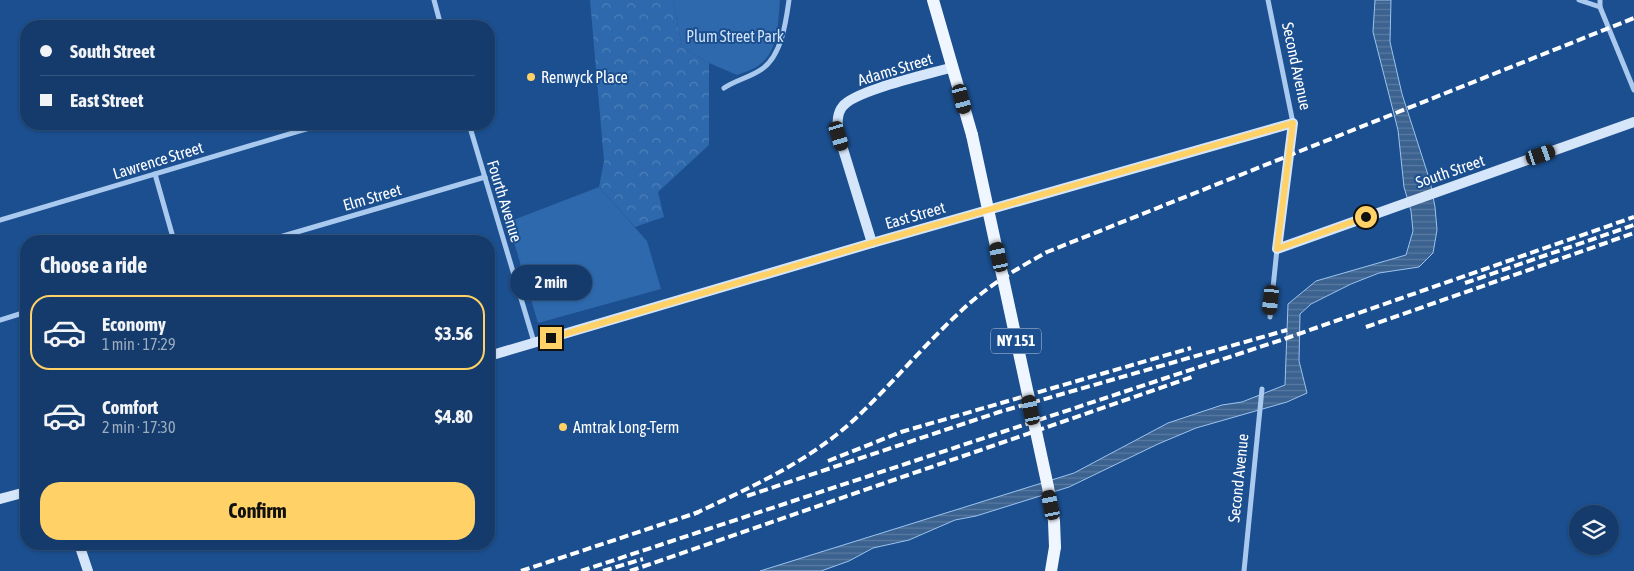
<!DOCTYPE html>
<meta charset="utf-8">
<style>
:root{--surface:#143b6b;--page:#214673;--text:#f1f3f6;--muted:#9dadc1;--line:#33557e;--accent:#ffd166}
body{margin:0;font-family:"Asap Condensed",sans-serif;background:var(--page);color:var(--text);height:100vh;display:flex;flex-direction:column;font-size:19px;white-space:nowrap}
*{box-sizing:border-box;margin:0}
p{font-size:16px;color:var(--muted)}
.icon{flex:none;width:28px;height:28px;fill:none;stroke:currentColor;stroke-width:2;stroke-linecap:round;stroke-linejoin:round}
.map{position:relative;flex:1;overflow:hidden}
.drawer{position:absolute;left:20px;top:235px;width:475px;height:315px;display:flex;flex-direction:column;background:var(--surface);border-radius:20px;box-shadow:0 1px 4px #0004,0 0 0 1px var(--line)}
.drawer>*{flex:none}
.guide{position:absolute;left:20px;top:20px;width:475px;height:110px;border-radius:20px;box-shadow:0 1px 4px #0004,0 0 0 1px var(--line);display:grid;align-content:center;height:110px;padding:0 20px;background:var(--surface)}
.tools{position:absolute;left:1569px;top:505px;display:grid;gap:10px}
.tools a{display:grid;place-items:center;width:50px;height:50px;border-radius:50%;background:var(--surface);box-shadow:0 1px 4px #0004,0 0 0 1px var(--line);font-size:25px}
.end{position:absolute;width:22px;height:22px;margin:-11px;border:6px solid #ffd166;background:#111;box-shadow:0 0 0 2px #111}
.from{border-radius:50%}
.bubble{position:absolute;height:35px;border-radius:18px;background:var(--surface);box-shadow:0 1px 4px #0004,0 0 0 1px var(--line);font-size:16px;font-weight:700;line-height:35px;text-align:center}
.car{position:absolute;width:15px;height:30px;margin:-15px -8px;border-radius:6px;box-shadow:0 0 4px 1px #0007;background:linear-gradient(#222 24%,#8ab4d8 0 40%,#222 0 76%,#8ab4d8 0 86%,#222 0)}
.guide b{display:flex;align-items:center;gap:18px;height:48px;font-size:19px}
.guide b+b{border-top:1px solid var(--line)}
.guide i{width:12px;height:12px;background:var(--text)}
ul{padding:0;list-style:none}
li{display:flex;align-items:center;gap:15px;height:75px;margin:0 10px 8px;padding:0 10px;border:2px solid transparent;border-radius:20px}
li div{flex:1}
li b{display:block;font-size:19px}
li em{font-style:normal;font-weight:700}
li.active{border-color:var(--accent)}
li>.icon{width:45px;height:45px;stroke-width:1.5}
h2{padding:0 20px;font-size:22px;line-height:60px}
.cta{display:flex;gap:10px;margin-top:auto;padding:10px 20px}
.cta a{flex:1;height:58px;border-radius:20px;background:var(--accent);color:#111;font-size:20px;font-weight:700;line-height:58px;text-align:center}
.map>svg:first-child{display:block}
.forest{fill:url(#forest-crowns)}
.green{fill:#2e69ad}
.water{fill:url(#water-rules);stroke:#9cc4f0}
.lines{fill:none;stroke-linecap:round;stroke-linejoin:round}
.street{stroke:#a9c9ee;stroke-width:5}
.secondary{stroke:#d6e6fa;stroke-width:10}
.primary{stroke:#f0f6ff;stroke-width:12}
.rail{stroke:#fff;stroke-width:4;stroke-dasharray:9 4;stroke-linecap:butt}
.primary-bridge{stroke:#f0f6ff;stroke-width:12}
.route{stroke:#ffd166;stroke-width:6}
.poi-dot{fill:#ffd166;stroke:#1b4f8f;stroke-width:2}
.labels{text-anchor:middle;stroke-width:4;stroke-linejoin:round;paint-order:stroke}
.shield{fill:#1b4f8f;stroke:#bbcadd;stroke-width:1}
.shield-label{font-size:15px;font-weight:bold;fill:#fff}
.park-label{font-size:16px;fill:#cfe3fa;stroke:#1b4f8f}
.street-label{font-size:16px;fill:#fff;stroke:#1b4f8f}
.poi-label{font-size:16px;fill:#fff;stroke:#1b4f8f;text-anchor:start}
</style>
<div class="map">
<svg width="1634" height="571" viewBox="0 0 1634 571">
<defs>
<pattern id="forest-crowns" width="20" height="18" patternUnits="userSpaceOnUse" patternTransform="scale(1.25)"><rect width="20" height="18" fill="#2e69ad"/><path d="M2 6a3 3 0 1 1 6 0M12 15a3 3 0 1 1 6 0" fill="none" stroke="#4d80b9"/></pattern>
<pattern id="water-rules" width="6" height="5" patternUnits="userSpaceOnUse" patternTransform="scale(1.25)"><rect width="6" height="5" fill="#3c6290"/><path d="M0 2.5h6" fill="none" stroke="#597aa1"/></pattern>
</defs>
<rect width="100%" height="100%" fill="#1b4f8f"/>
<polygon class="forest" points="590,0 673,0 682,47 709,63 709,145 658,192 664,217 635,227 599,187 604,161"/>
<g class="green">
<path d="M 673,0 L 780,0 C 778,21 779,52 759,65 C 753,70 744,72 737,75 L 709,63 L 682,47 Z"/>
<polygon points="599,187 647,241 661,289 538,323 508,222"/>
</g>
<polygon class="water" points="1375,0 1391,0 1390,42 1402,94 1430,181 1435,207 1437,230 1433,253 1419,267 1379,273 1351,284 1311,304 1300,314 1299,361 1307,393 1287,402 1196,428 1158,444 1069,487 976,516 955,520 909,540 873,548 849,561 821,571 760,571 1074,473 1168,423 1222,405 1242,402 1285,385 1288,304 1316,281 1406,255 1413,231 1411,211 1404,187 1398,130 1373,32"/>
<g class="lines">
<g class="street">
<polyline points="434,0 441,26"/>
<polyline points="1268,0 1293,123"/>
<polyline points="1579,0 1600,7"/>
<polyline points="1600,0 1600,7 1634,90"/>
<path d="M 724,88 C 736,80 751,77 762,69 C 782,55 786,21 789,0"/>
<polyline points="469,124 534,342"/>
<polyline points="155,174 174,241"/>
<polyline points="0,220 323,124"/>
<polyline points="266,241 485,177"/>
<polyline points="1270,317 1277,249"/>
<polyline points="0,320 26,312"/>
<polyline points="1244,571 1262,389"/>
</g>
<g class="secondary">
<path d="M 872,243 L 839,136 C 837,126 836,114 843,106 C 856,90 930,74 953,67"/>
<polyline points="489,356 872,243 1293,123 1277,249 1634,122"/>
<polyline points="0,499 26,492"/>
<polyline points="79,544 88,571"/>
</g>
<g class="primary">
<polyline points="933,0 972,135"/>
<polyline points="1051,571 1055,547"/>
</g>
<g class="rail">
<polyline points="1465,283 1634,225"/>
<polyline points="1366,327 1634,233"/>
<polyline points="828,461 901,432 1191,348"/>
<polyline points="747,496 999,412 1287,330"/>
<path d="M 694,514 C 751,487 809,462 856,418 C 892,384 924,345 960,312 C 986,287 1016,269 1047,252 L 1634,18"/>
<polyline points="521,571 699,512"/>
<polyline points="581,571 1284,339 1634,217"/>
<polyline points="603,571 643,559"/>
<polyline points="630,571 1195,376"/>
</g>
<polyline class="primary-bridge" points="972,135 1048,487 1054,521 1055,547"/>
</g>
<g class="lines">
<polyline class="route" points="551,338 872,243 1293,123 1277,249 1366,217"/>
</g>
<g class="poi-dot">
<circle cx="531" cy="77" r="5"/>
<circle cx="563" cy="427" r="5"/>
</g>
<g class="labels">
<rect class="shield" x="991" y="328.5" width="50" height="25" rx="4"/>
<g class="shield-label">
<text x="1016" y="346">NY 151</text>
</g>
<g class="park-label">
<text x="735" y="42">Plum Street Park</text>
</g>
<g class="street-label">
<text transform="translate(1297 66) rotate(78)" y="6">Second Avenue</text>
<text transform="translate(895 69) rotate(-17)" y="6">Adams Street</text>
<text transform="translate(158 160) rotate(-17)" y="6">Lawrence Street</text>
<text transform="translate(1450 171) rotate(-19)" y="6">South Street</text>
<text transform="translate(372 197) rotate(-16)" y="6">Elm Street</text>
<text transform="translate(505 201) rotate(73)" y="6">Fourth Avenue</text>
<text transform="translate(915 215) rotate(-16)" y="6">East Street</text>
<text transform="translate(1238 478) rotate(-84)" y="6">Second Avenue</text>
</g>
<g class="poi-label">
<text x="541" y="83">Renwyck Place</text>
<text x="573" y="433">Amtrak Long-Term</text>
</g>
</g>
</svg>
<div class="tools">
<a><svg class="icon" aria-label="layers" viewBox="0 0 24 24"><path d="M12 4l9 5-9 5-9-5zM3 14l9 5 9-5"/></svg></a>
</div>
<i class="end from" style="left:1366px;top:217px"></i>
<i class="end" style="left:551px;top:338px"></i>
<div class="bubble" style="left:510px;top:265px;width:82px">2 min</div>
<i class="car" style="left:962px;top:99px;rotate:165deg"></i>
<i class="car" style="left:839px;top:136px;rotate:163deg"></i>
<i class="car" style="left:1541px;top:155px;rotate:71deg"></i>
<i class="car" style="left:999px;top:257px;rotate:348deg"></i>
<i class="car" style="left:1271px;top:300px;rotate:186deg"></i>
<i class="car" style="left:1031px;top:410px;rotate:348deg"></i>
<i class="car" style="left:1051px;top:505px;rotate:349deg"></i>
<div class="guide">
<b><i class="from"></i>South Street</b>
<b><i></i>East Street</b>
</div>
<section class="drawer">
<h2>Choose a ride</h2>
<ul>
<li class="active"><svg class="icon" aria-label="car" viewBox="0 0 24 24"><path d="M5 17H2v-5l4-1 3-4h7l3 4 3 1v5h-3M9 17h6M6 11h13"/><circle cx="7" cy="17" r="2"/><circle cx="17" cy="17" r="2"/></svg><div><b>Economy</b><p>1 min · 17:29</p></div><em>$3.56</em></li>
<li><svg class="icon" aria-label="car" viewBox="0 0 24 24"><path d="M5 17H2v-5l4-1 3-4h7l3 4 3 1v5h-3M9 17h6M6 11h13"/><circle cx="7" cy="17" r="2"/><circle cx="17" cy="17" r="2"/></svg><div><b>Comfort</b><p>2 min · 17:30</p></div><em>$4.80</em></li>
</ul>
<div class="cta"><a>Confirm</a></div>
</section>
</div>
